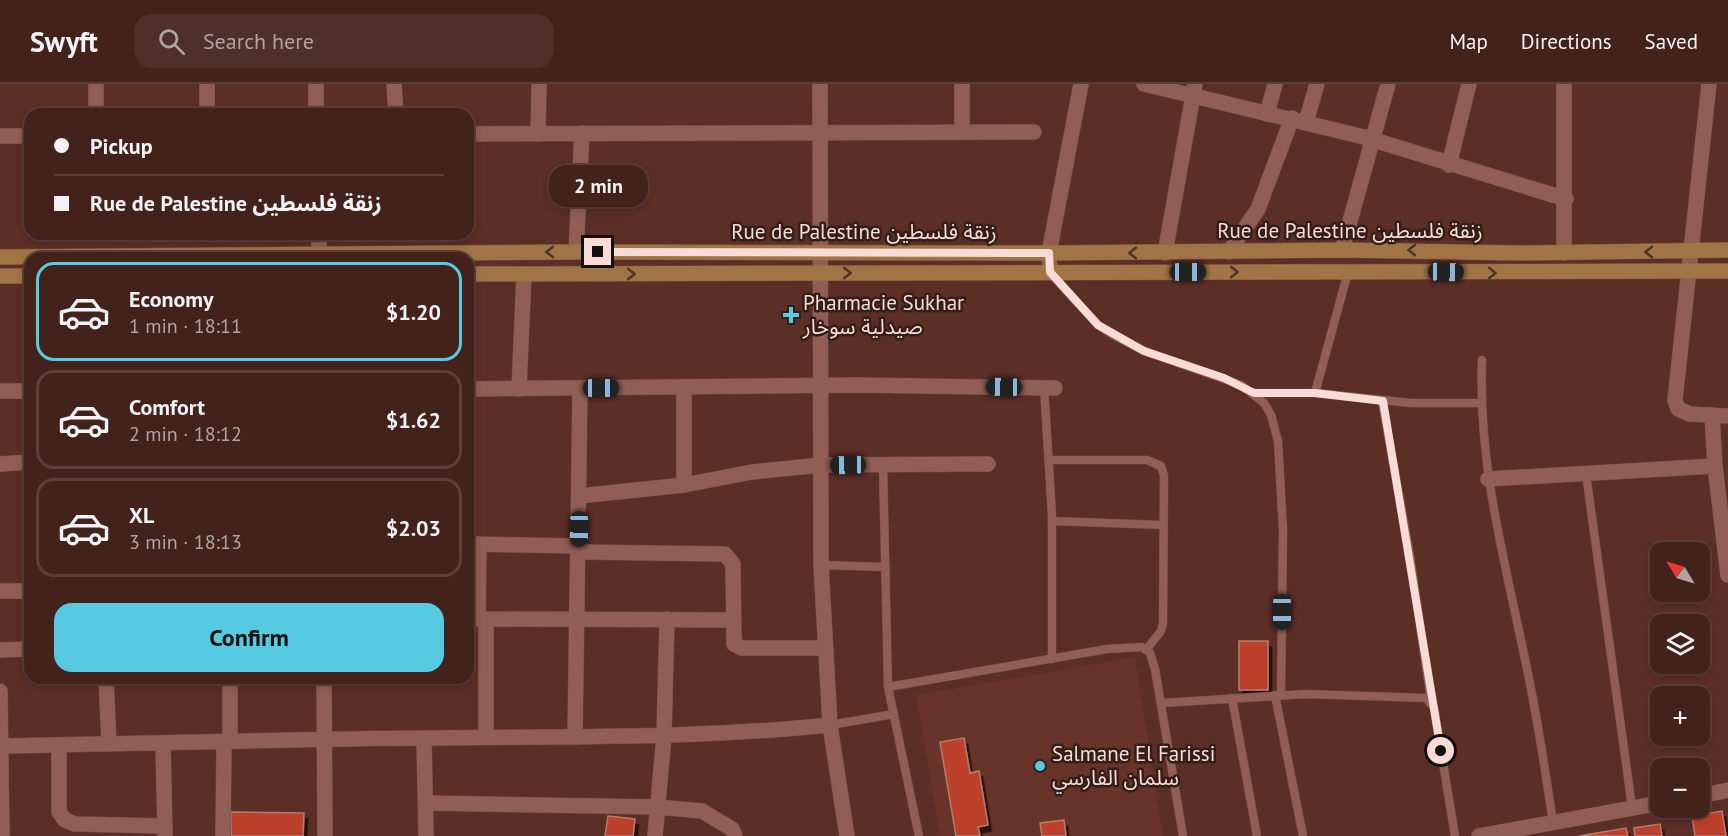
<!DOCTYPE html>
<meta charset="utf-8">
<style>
:root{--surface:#44221c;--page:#4e2f29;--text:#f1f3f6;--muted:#afa4a3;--line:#5c3f3b;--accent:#55cae0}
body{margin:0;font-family:"PT Sans","Noto Sans Arabic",sans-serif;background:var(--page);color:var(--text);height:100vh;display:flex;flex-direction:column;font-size:22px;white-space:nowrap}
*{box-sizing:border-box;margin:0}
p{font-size:20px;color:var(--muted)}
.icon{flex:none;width:33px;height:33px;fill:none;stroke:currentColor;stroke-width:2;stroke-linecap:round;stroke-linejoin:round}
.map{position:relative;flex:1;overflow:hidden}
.side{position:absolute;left:24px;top:168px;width:450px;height:432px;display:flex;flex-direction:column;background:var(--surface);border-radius:18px;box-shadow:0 3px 9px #0003,0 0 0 2px var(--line)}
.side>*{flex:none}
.hud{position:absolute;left:24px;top:24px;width:450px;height:132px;border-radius:18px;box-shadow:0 3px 9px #0003,0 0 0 2px var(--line);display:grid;align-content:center;height:132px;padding:0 30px;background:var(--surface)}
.needle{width:39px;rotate:308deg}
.tools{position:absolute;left:1650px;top:458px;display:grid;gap:12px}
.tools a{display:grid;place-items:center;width:60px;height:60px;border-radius:12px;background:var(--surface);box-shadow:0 3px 9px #0003,0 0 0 2px var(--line);font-size:30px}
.end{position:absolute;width:27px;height:27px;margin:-14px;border:8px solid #f8dbd4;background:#111;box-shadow:0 0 0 3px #111}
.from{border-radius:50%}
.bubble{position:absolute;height:42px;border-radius:18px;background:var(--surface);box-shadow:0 3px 9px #0003,0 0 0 2px var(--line);font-size:20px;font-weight:600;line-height:42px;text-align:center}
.car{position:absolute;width:18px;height:36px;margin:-18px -9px;border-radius:8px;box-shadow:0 0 4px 2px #0007;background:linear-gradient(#222 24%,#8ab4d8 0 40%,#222 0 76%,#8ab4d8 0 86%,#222 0)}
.hud b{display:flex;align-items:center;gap:21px;height:57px;font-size:22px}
.hud b+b{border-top:2px solid var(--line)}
.hud i{width:15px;height:15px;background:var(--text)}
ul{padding:10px 0 0;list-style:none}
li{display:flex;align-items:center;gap:18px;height:99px;margin:0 12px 9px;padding:0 18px;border:3px solid var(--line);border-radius:18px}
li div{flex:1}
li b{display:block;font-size:22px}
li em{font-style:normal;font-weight:600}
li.on{border-color:var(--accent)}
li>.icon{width:54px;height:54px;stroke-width:1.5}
.button{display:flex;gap:12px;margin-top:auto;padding:12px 30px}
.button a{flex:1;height:69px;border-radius:18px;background:var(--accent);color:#111;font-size:24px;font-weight:600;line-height:69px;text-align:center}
header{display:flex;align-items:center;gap:36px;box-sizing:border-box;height:84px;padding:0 30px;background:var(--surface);border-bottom:2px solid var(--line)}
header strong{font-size:28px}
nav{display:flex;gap:33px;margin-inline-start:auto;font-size:21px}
.search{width:420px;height:54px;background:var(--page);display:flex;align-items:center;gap:15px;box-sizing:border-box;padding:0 21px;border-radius:18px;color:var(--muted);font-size:22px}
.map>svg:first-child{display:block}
.built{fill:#683329}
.building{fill:#bc402b;stroke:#b27d72;stroke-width:1.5;filter:url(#shadow)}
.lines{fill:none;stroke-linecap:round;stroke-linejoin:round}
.service-casing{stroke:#734c45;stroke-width:9}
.minor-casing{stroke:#734c45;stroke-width:16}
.tertiary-casing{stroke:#734c45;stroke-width:16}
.secondary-casing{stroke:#734c45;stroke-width:16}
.service{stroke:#905e54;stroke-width:8}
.minor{stroke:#905e54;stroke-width:15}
.tertiary{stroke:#905e54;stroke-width:15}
.secondary{stroke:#a17445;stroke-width:15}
.oneway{stroke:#4e3424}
.route{stroke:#f8dbd4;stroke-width:8}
.poi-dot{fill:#55cae0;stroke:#331e19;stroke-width:2}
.labels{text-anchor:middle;stroke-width:5;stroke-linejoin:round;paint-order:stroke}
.street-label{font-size:21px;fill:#f8dbd4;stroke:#331e19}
.poi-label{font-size:21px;fill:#f8dbd4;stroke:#331e19;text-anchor:start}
</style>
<header>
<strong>Swyft</strong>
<div class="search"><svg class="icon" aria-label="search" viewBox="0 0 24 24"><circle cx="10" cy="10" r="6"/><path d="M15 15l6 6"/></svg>Search here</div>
<nav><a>Map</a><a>Directions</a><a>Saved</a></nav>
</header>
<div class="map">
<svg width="1728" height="752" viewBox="0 0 1728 752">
<defs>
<filter id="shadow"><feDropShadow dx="3.5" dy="6" stdDeviation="0" flood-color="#0009"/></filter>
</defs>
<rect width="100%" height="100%" fill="#5b2e26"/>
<polygon class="built" points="1135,573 1163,752 940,752 916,611"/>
<g class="building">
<rect x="1239" y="557" width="29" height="49"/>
<polygon points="964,654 970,689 979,687 988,741 978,743 980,752 956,752 940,658"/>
<polygon points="1722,727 1726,752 1695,752 1692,732"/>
<polygon points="231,728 304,729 303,752 231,752"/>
<polygon points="608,732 635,735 633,752 605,752"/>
<polygon points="1064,736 1066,752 1042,752 1040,739"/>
<polygon points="1660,740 1662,752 1635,752 1634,744"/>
<polygon points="1626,744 1628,752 1579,752"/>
</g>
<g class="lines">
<g class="service-casing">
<g id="service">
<polyline points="1050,189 1098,241 1113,251 1144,267 1241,301 1264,319 1271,331 1278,357 1283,446 1281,611"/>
<path d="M 1482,276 C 1478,385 1506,480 1527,585 C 1538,636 1545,687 1553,738"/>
<polyline points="1044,303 1052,431 1052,575"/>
<polyline points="1254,309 1315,309 1411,319 1481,319"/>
<polyline points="1315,309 1348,188"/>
<polyline points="1382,317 1410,472 1431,617"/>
<polyline points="1049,376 1147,376 1161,382 1164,392 1163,539 1161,547 1146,566"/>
<polyline points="883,381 888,603 919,752"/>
<polyline points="1586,390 1632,723"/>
<polyline points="1052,437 1163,441"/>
<polyline points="821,481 885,483"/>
<polyline points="888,603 1107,565 1142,563 1150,569 1155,585 1183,752"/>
<polyline points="1275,611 1303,752"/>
<polyline points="1232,614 1257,752"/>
<polyline points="1162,619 1306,610 1426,614 1434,624 1455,752"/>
<polyline points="830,641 894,630"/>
</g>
</g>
<g class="minor-casing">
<g id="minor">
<polyline points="207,0 207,30"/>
<polyline points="316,0 316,30"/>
<polyline points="394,0 396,30"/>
<polyline points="820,0 821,481 830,641 847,752"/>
<polyline points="1144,0 1364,53 1566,115"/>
<polyline points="1709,0 1675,316 1678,325 1690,330 1728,332"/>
<polyline points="96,30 96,0"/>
<polyline points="1267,30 1275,0"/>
<polyline points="1306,38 1317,0"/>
<polyline points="962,47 962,0"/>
<polyline points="468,50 1034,48"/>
<polyline points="538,50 539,0"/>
<polyline points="0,52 30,52"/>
<polyline points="1449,81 1469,0"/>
<polyline points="319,150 319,174"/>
<polyline points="1342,166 1388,0"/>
<polyline points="576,168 582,49"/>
<polyline points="1229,168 1258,125 1292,34"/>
<polyline points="1165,169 1195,0"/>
<polyline points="1564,169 1564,0"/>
<polyline points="1050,188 1049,169 1081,0"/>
<polyline points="468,305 855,301 1055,304"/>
<polyline points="519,305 524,190"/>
<polyline points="0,307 30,307"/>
<polyline points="1712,331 1715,382 1728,491"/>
<polyline points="0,380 30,378"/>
<polyline points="1488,395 1715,382"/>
<polyline points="684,401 684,304"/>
<polyline points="579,412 684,401 752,388 821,381 988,380"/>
<polyline points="468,460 579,462"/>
<polyline points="479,460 478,535 733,536"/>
<polyline points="579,468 725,470 733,480 734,560 742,564 825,564"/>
<polyline points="0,507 30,507"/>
<polyline points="486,535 486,653"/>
<polyline points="0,566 30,565"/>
<polyline points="106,594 109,660"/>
<polyline points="230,594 230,658"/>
<polyline points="324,594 325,752"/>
<polyline points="0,607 2,752"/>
<polyline points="575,653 580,304"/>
<polyline points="424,654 426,752"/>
<polyline points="163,659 165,752"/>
<polyline points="59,661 59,728 65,736 75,740 165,742"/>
<path d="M 0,662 C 141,660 281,655 422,654 C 558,652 694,655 830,641"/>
<polyline points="426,719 657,723 702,727 732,745 735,752"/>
<polyline points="223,752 224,658"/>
<polyline points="655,752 664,652 667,535"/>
</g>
</g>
<g class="tertiary-casing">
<g id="tertiary">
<polyline points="1700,712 1728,706"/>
<polyline points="1479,752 1660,719"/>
</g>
</g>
<g class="secondary-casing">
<g id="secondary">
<polyline points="0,173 576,168 1049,169 1342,166 1519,169 1728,166"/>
<polyline points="468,190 1728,187"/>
<polyline points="0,192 30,192"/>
</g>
</g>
<use href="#service" class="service"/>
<use href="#minor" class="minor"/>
<use href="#tertiary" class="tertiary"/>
<use href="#secondary" class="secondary"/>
</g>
<defs><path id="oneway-chevron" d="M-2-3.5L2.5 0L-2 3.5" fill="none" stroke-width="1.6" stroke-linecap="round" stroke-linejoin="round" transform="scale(1.5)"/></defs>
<g class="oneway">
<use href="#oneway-chevron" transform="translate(1412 166) rotate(-179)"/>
<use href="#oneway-chevron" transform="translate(550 168) rotate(179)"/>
<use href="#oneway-chevron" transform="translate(1649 168) rotate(180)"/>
<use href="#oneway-chevron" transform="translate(1133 169) rotate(180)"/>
<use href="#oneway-chevron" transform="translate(1234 188)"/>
<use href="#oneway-chevron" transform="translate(847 189)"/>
<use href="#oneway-chevron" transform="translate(1492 189) rotate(1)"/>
<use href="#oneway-chevron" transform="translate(631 190)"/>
</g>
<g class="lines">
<polyline class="route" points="598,168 1049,169 1050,188 1098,241 1144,267 1224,294 1254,309 1315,309 1383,317 1441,667"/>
</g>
<g class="poi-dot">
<path d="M788 222h6v6h6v6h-6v6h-6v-6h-6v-6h6z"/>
<circle cx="1040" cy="682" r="6"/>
</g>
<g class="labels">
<g class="street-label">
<text x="1350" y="154">Rue de Palestine زنقة فلسطين</text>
<text x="864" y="155">Rue de Palestine زنقة فلسطين</text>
</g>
<g class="poi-label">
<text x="803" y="226">Pharmacie Sukhar<tspan x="803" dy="24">صيدلية سوخار</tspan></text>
<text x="1052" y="677">Salmane El Farissi<tspan x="1052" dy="24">سلمان الفارسي</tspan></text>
</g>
</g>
</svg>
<div class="tools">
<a><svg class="needle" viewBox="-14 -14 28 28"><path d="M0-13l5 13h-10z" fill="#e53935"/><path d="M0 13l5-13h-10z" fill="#afa4a3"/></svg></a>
<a><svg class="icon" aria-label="layers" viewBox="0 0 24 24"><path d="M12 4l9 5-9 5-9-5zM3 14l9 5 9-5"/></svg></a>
<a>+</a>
<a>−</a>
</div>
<i class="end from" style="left:1441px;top:667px"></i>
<i class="end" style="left:598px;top:168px"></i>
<div class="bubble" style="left:549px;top:81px;width:99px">2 min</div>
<i class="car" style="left:1188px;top:188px;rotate:90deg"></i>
<i class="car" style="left:1446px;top:188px;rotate:91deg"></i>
<i class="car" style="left:1004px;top:303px;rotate:271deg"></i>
<i class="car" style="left:601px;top:304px;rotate:90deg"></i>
<i class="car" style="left:848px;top:381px;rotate:269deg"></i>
<i class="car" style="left:579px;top:445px;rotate:181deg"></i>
<i class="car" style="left:1282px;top:528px;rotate:180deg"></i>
<div class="hud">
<b><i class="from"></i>Pickup</b>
<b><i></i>Rue de Palestine زنقة فلسطين</b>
</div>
<section class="side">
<ul>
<li class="on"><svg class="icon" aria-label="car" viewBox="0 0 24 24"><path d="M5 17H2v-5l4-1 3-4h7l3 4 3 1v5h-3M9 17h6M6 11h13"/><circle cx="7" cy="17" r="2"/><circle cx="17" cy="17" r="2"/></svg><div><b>Economy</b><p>1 min · 18:11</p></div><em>$1.20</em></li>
<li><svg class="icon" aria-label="car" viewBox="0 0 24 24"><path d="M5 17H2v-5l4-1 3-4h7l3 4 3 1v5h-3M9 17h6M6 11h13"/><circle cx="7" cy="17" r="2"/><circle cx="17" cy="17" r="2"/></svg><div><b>Comfort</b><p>2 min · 18:12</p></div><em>$1.62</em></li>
<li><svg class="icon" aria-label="car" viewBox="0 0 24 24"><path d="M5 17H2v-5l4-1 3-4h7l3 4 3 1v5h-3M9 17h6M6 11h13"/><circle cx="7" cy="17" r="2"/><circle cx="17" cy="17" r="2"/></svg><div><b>XL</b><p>3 min · 18:13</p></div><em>$2.03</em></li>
</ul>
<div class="button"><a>Confirm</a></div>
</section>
</div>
